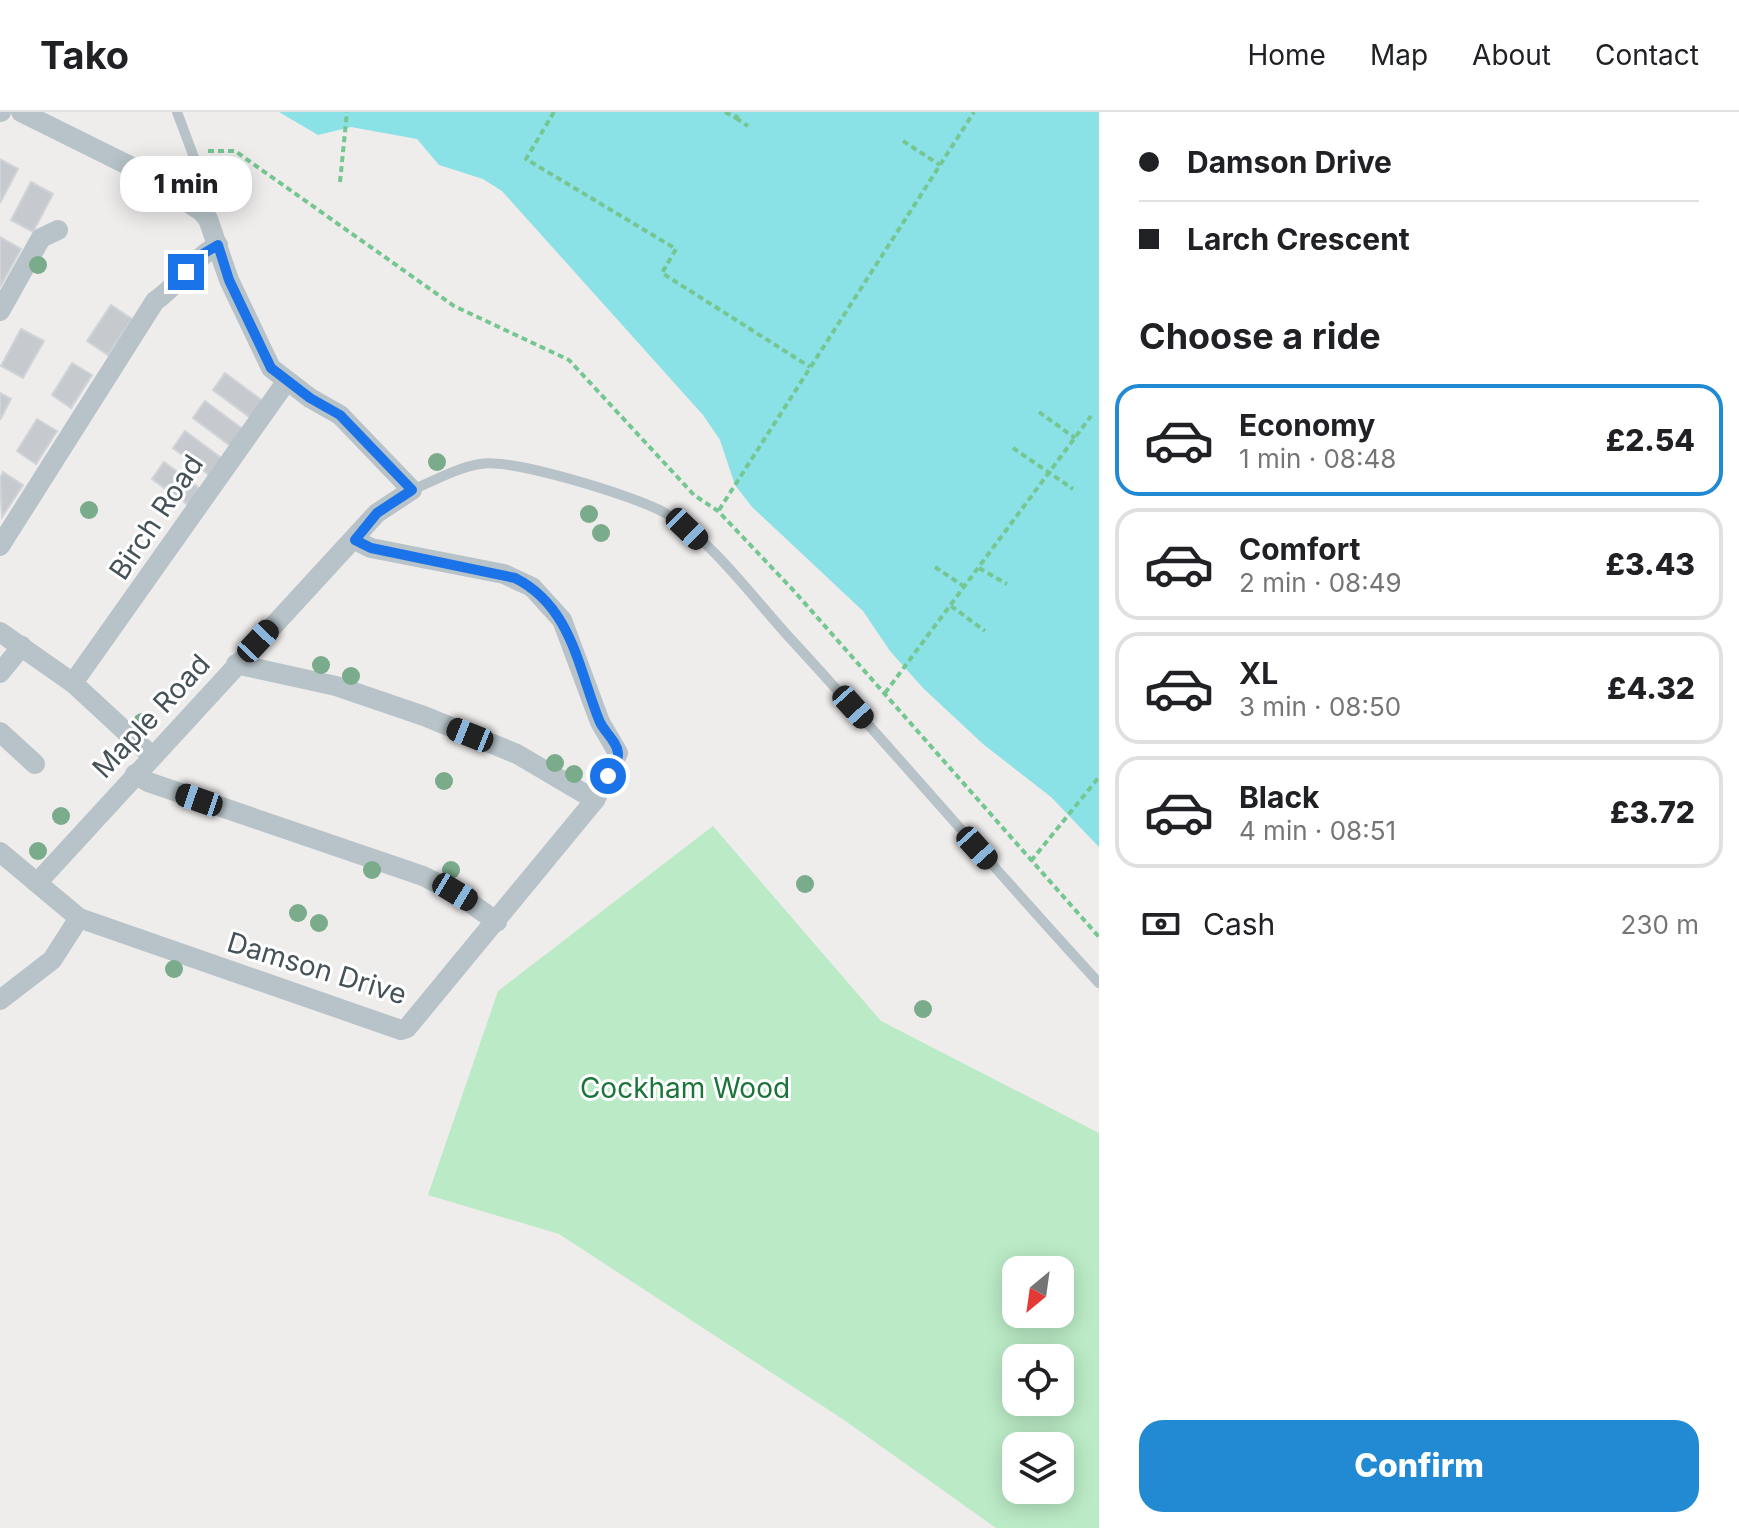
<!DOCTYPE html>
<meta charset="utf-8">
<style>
:root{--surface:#fff;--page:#f2f2f2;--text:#202124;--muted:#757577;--line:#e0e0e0;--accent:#218ad3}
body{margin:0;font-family:Inter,sans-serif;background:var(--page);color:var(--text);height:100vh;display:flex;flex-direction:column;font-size:30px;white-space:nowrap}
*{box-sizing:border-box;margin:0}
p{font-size:26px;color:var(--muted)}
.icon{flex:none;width:44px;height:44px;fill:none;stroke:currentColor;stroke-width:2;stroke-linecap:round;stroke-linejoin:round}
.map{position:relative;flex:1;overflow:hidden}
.sheet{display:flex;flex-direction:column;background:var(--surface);width:640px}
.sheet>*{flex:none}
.guide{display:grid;align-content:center;height:176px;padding:0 40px;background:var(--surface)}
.needle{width:52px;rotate:209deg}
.controls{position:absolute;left:1002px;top:1144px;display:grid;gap:16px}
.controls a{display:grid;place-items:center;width:72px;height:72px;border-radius:16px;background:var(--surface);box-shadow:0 4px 20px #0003;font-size:40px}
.end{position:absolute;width:36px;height:36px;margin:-18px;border:10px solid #1a73e8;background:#fff;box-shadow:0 0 0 4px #fff}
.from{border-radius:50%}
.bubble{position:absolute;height:56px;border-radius:24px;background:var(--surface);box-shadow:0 4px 20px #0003;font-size:26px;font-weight:800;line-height:56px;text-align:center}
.car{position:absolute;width:24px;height:48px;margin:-24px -12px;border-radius:10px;box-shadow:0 0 6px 2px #0007;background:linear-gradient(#222 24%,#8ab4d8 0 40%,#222 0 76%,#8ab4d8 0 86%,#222 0)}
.guide b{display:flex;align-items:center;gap:28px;height:76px;font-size:30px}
.guide b+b{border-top:2px solid var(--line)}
.guide i{width:20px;height:20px;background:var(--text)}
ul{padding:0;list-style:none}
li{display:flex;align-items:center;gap:24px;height:112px;margin:0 16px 12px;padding:0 24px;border:4px solid var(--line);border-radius:24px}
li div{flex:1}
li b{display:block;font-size:30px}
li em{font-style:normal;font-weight:800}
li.active{border-color:var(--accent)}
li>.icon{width:72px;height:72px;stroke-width:1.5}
h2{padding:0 40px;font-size:36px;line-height:96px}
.pay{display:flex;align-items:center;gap:20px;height:88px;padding:0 40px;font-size:30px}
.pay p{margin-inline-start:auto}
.primary-button{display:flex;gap:16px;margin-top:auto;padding:16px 40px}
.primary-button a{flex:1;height:92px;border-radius:24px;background:var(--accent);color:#fff;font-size:32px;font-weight:800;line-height:92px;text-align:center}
header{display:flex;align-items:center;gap:48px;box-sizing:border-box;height:112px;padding:0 40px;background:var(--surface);border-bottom:2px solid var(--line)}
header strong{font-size:38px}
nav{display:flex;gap:44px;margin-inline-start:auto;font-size:28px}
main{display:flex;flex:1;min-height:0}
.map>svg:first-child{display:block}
.green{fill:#bbebc6;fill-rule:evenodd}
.water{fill:#8ae1e6}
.building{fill:#c6cacf;stroke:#d0d3d7;stroke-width:2}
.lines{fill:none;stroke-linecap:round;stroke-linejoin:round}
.path{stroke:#75c792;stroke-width:4;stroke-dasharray:6 4;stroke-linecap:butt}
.lane{stroke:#b7c3c8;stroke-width:10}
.street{stroke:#b7c3c8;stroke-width:20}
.tree{fill:#7aab8a}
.route{stroke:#1a73e8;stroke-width:10}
.labels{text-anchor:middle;stroke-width:6;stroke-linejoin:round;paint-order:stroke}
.street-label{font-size:28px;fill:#455258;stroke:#fff}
.park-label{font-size:28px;fill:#1b753a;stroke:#fff}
</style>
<header>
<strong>Tako</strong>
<nav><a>Home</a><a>Map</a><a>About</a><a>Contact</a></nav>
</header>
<main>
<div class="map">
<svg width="1099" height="1416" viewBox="0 0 1099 1416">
<rect width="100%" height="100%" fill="#efecec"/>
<path class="green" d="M 713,714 L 881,909 L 1099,1021 L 1099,1416 L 996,1416 L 844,1308 L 559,1122 L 428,1083 L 498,879 ZM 1016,1158 L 1060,1158 L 1060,1202 L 1016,1202 ZM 1016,1246 L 1060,1246 L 1060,1290 L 1016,1290 ZM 1016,1334 L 1060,1334 L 1060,1378 L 1016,1378 Z"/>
<polygon class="water" points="279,0 1099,0 1099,735 1051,685 983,632 923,576 890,539 863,499 752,395 735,373 720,328 703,303 502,79 483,67 439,53 417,27 351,15 318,23"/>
<g class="building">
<polygon points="0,47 18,57 0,91"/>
<polygon points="31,70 53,82 33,120 11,108"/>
<polygon points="0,125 21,137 0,175"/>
<polygon points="111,193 132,207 108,243 87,229"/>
<polygon points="21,217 44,229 23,266 1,254"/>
<polygon points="72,251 92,263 71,296 52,283"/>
<polygon points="225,261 264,290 252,307 213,278"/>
<polygon points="0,281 11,287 0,308"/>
<polygon points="205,289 244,318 232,335 193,306"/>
<polygon points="37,307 57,319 36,352 17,339"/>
<polygon points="185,319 224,348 212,365 173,336"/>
<polygon points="164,350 203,379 191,395 152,367"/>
<polygon points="3,360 23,373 2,405 0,366"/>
</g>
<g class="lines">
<g class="path">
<polyline points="554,0 526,47 676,137 662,161 810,255"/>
<polyline points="725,0 736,6 739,0"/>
<polyline points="736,6 748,14"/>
<polyline points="903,29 940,53"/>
<polyline points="208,39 235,39 454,194 569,248 694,383 718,399 794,479 1099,825"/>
<polyline points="340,70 347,0"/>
<polyline points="1039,300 1075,326"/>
<polyline points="1013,336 1073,377"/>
<polyline points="719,398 974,0"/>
<polyline points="935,455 965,475"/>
<polyline points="979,456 1007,472"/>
<polyline points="951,494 985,519"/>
<polyline points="885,581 1091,304"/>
<polyline points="1031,749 1099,665"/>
</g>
<g class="lane">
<polyline points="177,0 207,80 201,99"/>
<path d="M 412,378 C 434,369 456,356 480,352 C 512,346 635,384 665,401 C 711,427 753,486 789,525 C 894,639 994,757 1099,871"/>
</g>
<g class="street">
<polyline points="0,0 1,0"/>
<polyline points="21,0 136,57 201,99 208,107 229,168 271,256 310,286 340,303 412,378 377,401 37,771"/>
<polyline points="0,199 41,126 58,118"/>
<path d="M 0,434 L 155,189 C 179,173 192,147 218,133"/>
<polyline points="0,520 73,571 152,644"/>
<polyline points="236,552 336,574 424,604 517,642 595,688"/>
<polyline points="0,561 22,534"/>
<polyline points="73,571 286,270"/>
<polyline points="0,620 35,652"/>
<polyline points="135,662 148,670 423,764 455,780 497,810"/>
<polyline points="0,740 79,806 401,918 407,916 595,688 618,641 600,610 562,508 532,475 504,462 371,436 355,428"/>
<polyline points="0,888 52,848 79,806"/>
</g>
</g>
<g class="tree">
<circle cx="38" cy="153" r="9"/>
<circle cx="437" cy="350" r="9"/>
<circle cx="89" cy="398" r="9"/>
<circle cx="589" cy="402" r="9"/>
<circle cx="601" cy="421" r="9"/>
<circle cx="321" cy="553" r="9"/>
<circle cx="351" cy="564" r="9"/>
<circle cx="142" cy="610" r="9"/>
<circle cx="555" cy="651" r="9"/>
<circle cx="574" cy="662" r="9"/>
<circle cx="444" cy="669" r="9"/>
<circle cx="61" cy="704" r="9"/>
<circle cx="38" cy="739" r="9"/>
<circle cx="372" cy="758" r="9"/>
<circle cx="451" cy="758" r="9"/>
<circle cx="805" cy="772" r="9"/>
<circle cx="298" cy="801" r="9"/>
<circle cx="319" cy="811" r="9"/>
<circle cx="174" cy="857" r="9"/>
<circle cx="923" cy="897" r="9"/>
</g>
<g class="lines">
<path class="route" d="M 186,160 L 201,143 L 218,133 L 229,168 L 271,256 L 310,286 L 340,303 L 412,378 L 377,401 L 355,428 L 371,436 L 515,466 C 571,494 578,555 599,608 C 603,619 617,629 618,641 C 619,648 612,657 608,664"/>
</g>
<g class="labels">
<g class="street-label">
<text transform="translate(156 405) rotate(-56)" y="10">Birch Road</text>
<text transform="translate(151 604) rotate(-47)" y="10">Maple Road</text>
<text transform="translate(317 856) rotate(17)" y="10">Damson Drive</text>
</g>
<g class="park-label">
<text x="685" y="986">Cockham Wood</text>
</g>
</g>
</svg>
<div class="controls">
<a><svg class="needle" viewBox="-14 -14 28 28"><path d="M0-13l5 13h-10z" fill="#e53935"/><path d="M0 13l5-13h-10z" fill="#757577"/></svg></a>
<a><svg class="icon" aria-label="locate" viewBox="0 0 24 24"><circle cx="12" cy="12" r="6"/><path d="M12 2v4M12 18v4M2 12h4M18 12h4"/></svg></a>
<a><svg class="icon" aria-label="layers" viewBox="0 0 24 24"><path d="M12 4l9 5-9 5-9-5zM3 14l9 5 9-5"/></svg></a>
</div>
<i class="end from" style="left:608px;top:664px"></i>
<i class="end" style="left:186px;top:160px"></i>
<div class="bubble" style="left:120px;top:44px;width:132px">1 min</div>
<i class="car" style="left:687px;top:417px;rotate:134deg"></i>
<i class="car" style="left:258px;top:529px;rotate:43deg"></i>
<i class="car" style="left:853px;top:595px;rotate:138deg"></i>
<i class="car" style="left:470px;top:623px;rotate:292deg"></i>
<i class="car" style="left:199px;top:688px;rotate:289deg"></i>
<i class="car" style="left:977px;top:736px;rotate:138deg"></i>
<i class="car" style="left:455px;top:780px;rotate:121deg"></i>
</div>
<section class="sheet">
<div class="guide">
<b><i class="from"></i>Damson Drive</b>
<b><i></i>Larch Crescent</b>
</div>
<h2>Choose a ride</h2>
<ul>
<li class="active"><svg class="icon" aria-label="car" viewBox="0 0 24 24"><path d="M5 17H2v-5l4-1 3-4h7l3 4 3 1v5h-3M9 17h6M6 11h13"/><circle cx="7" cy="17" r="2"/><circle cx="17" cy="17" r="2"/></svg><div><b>Economy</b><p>1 min · 08:48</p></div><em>£2.54</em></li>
<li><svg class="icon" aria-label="car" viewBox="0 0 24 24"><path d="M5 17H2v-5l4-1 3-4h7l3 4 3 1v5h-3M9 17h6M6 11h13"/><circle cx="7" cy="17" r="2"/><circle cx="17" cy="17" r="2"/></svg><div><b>Comfort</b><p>2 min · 08:49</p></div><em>£3.43</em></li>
<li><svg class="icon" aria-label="car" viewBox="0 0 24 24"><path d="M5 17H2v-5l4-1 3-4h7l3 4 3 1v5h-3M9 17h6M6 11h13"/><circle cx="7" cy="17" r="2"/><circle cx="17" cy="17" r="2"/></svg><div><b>XL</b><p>3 min · 08:50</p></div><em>£4.32</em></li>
<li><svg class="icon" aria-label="car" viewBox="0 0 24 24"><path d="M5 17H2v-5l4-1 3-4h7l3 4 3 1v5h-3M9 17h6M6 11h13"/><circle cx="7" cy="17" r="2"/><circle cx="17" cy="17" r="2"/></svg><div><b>Black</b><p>4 min · 08:51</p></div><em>£3.72</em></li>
</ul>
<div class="pay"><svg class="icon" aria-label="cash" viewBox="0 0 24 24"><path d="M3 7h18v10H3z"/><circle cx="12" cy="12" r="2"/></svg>Cash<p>230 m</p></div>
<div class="primary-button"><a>Confirm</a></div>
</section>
</main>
